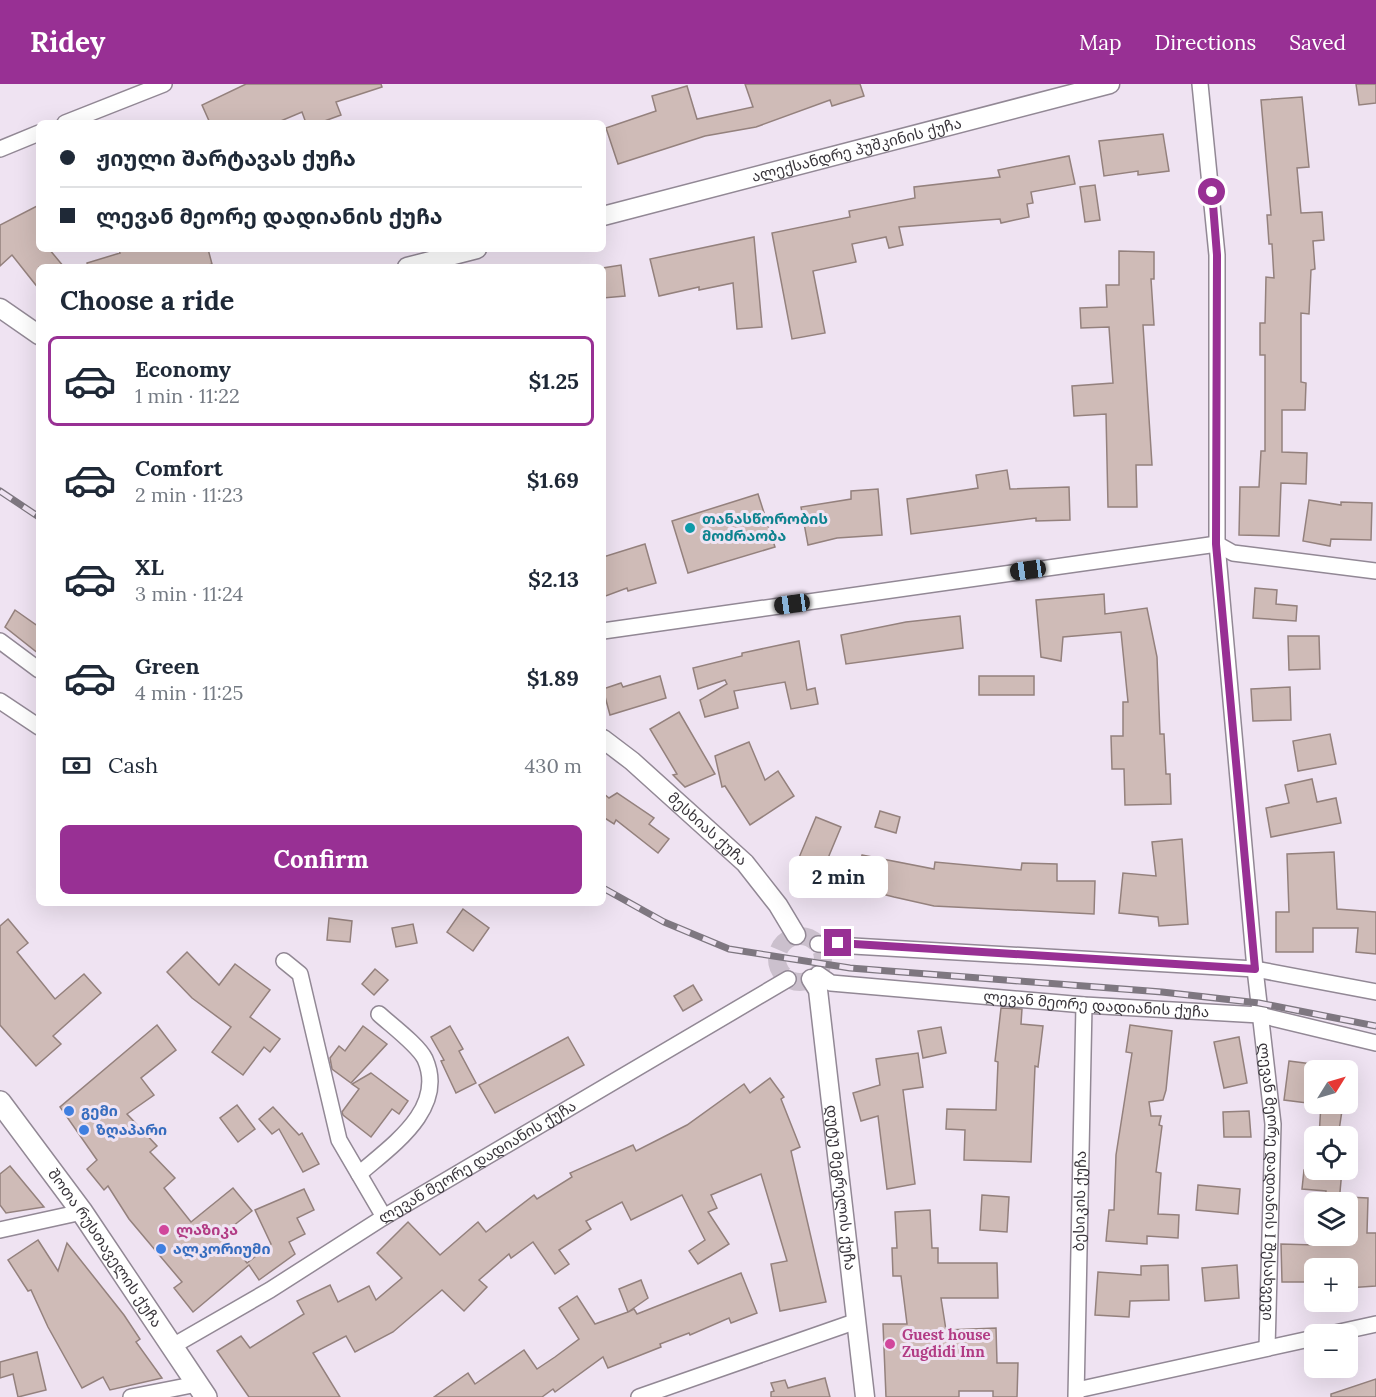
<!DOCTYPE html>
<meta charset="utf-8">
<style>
:root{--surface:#fff;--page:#f2f2f3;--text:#1f2937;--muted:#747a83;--line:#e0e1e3;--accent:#983094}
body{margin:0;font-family:Lora,"Noto Sans Georgian",serif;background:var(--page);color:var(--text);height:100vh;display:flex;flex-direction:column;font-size:22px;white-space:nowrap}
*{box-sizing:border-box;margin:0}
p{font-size:20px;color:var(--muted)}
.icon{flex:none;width:33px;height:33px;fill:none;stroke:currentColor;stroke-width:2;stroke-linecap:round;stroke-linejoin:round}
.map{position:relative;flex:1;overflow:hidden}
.side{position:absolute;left:36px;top:180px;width:570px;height:642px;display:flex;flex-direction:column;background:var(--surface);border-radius:9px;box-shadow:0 6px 24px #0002}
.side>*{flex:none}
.hud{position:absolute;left:36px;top:36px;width:570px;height:132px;border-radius:9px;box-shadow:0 6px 24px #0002;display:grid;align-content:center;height:132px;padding:0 24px;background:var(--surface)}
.needle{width:39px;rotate:53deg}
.controls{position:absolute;left:1304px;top:976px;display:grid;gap:12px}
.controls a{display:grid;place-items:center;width:54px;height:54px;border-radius:9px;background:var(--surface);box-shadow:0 6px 24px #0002;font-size:30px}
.end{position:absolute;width:27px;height:27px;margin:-14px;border:8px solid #983094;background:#fff;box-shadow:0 0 0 3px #fff}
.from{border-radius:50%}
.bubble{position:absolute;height:42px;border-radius:9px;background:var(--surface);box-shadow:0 6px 24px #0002;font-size:20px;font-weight:800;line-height:42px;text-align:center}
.car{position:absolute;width:18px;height:36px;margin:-18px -9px;border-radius:8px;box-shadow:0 0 4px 2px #0007;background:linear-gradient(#222 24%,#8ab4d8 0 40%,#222 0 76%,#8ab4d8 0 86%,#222 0)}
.hud b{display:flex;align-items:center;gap:21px;height:57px;font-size:22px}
.hud b+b{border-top:2px solid var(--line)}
.hud i{width:15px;height:15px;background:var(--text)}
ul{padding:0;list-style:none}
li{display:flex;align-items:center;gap:18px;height:90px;margin:0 12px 9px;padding:0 12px;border:3px solid transparent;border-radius:9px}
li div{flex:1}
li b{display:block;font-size:22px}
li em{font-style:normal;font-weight:800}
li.active{border-color:var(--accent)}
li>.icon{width:54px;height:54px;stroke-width:1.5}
h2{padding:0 24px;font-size:27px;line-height:72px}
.pay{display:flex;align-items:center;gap:15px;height:66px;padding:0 24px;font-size:22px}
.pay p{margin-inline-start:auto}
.primary-button{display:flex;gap:12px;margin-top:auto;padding:12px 24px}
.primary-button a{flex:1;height:69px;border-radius:9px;background:var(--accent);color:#fff;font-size:24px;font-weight:800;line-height:69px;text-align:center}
header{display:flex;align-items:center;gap:36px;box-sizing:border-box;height:84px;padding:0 30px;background:var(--accent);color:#fff}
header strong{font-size:28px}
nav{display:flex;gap:33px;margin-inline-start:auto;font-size:21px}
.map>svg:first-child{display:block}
.building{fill:#cfbbb7;stroke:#94817d;stroke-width:1.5}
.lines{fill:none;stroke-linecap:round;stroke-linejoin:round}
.tertiary-tunnel{stroke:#cbc0cd;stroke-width:18;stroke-dasharray:18 9;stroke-linecap:butt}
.minor-casing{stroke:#928895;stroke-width:18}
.tertiary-casing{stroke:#928895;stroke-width:21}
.secondary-casing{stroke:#928895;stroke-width:24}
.minor{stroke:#fff;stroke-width:15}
.tertiary{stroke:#fff;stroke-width:18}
.secondary{stroke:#fff;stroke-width:21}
.rail-casing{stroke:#7e7780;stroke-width:7}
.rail{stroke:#efe3f2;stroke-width:4.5;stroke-dasharray:14;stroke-linecap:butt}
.route{stroke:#983094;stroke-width:8}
.culture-dot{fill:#0f9aa8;stroke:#efe3f2;stroke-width:2}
.shop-dot{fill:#3f7fe0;stroke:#efe3f2;stroke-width:2}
.hotel-dot{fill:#d1479c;stroke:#efe3f2;stroke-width:2}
.labels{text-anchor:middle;stroke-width:6;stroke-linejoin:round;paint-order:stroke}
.street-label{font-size:15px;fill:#39353b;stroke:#efe3f2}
.culture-label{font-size:15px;font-weight:bold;fill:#0d838f;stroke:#efe3f2;text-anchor:start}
.shop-label{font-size:15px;font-weight:bold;fill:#366cbe;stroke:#efe3f2;text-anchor:start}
.hotel-label{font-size:15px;font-weight:bold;fill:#b23c85;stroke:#efe3f2;text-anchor:start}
</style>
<header>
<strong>Ridey</strong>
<nav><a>Map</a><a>Directions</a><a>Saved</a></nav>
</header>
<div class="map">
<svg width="1376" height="1313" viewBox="0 0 1376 1313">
<rect width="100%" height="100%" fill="#efe3f2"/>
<g class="building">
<polygon points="246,0 381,0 382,3 336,18 341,31 319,39 306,39 302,28 276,39 210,39 202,21"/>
<polygon points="745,0 860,0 864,12 832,22 830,16 756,43 705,52 618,80 606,44 656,27 652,12 687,2 697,35 753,23"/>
<polygon points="1356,0 1376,0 1376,19 1359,21"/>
<polygon points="1302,13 1309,83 1297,84 1301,129 1322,128 1324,156 1313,157 1315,185 1311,186 1309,230 1301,229 1301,298 1306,299 1305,326 1282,326 1282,368 1307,369 1306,400 1281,399 1279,452 1239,451 1240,403 1259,403 1261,367 1265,367 1265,271 1260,271 1260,239 1265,239 1266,193 1274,194 1272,160 1269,160 1267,131 1271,131 1261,16"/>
<polygon points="1163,50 1169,87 1138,91 1138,87 1104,92 1099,57"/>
<polygon points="1069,72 1075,100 1031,108 1033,119 1027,120 1029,133 1001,139 1000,135 899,143 903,161 889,164 886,153 852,160 856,178 813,187 825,249 792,255 772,149 850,133 849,127 915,114 914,103 1000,93 998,86"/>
<polygon points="1095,101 1100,136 1085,138 1080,103"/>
<polygon points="39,121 39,165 49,165 64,183 39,183 39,205 12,171 0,182 0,141"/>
<polygon points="754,153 762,243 737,245 733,199 699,206 699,203 659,212 650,175"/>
<polygon points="118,165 208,165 212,180 202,183 88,183 87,179 120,169"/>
<polygon points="1119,167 1154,168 1154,195 1151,195 1154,241 1143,241 1152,381 1136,381 1137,423 1108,423 1106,330 1074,332 1072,302 1113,299 1109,243 1081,244 1080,224 1107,223 1106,201 1119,201"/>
<polygon points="621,181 625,212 603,214 603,184"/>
<polygon points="1007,386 1010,405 1069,403 1070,436 1036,437 1036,434 911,450 907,415 978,404 976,391"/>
<polygon points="878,405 882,451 837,454 808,461 801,423 851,415 851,407"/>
<polygon points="758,410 775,463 688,489 672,437"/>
<polygon points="1309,416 1341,421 1341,418 1372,419 1371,456 1331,455 1330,462 1303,457"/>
<polygon points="645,460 656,499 628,507 627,504 603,513 603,473"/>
<polygon points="1255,504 1277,506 1276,520 1297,522 1296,537 1253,534"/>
<polygon points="1104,510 1105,530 1147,524 1157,573 1160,650 1164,650 1166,690 1170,690 1171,720 1125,721 1124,685 1112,685 1111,652 1123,652 1123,618 1128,618 1121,548 1063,553 1061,577 1041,573 1036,516"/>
<polygon points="15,526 39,543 39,570 5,543"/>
<polygon points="960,532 963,564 846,580 841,551 906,538"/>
<polygon points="1288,552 1319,552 1320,585 1289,586"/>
<polygon points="799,557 807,606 815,604 818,620 791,625 785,598 734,607 738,624 705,633 700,616 727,600 725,596 698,605 693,584 742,572 742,569"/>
<polygon points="660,592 666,614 610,631 603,605 621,599 623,603"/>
<rect x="979" y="592" width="55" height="19"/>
<polygon points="1290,603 1291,636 1253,637 1251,605"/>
<polygon points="679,628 715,690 685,703 673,691 677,690 650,645"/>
<polygon points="1330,650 1336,680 1298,687 1293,657"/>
<polygon points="749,658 765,696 778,687 794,712 750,741 725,702 722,703 715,672"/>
<polygon points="1312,695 1317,718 1336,714 1341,739 1271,753 1266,724 1289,719 1285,701"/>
<polygon points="603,709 609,714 617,709 654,734 649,740 669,755 658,769 616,736 614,740 603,733"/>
<polygon points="880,727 900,733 896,749 875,743"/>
<polygon points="816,733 841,743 823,786 798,776"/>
<polygon points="1182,755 1188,840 1159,842 1158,833 1119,829 1123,789 1156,792 1152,758"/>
<polygon points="1334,768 1337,825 1376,828 1376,870 1356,868 1358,844 1313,844 1313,868 1276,868 1276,828 1289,828 1287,770"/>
<polygon points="862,771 934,785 935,778 1021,786 1022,779 1057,780 1057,797 1095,797 1094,830 934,822 894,813 854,803"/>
<polygon points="463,825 489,844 473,867 447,848"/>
<polygon points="329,834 352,837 350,858 327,856"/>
<polygon points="8,835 28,859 17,868 55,915 84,890 101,909 53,952 61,960 36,982 0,941 0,842"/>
<polygon points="413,840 417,859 396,863 392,844"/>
<polygon points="187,868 219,901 235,880 270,906 250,933 280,955 270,968 264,963 243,991 212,968 231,943 192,914 167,888"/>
<polygon points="375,885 388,896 374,911 362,900"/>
<polygon points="693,901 702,916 683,927 674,912"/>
<polygon points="1001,924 1022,925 1021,940 1043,942 1038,983 1035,982 1031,1078 964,1076 965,1046 946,1045 947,1025 996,1026 998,978 995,977"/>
<polygon points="157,941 176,966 141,994 154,1011 127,1030 157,1062 150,1068 175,1094 164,1104 191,1138 233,1104 252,1127 223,1150 247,1179 271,1160 255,1126 304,1105 314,1126 297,1134 305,1150 289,1158 295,1170 259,1196 249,1181 193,1228 174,1204 182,1198 129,1135 108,1102 104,1106 87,1085 97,1076 60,1023"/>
<polygon points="1130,941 1172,947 1166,1006 1163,1016 1149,1018 1151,1032 1161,1032 1159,1041 1162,1042 1156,1088 1161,1089 1158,1130 1179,1131 1178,1154 1147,1152 1147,1160 1106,1157 1109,1126 1114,1126 1116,1071 1132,969 1126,968"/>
<polygon points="363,942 387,960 351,999 332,985 330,974 339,962 345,967"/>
<polygon points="450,942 463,965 459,967 476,999 456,1009 441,977 444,976 431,953"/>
<polygon points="941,943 946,969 923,974 918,947"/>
<polygon points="568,953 584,981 495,1029 479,1001"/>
<polygon points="1239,953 1247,999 1224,1004 1214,958"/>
<polygon points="918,969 923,1003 903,1006 915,1100 887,1105 878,1032 861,1037 853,1009 880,1001 876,975"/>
<polygon points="1289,977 1312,980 1307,1019 1284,1016"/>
<polygon points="371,989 408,1017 399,1030 392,1025 371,1053 343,1031 342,1028 359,1005 352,1000"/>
<polygon points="770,994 784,1013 781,1015 800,1063 791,1067 826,1218 780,1227 771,1180 787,1177 761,1090 711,1111 717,1124 708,1128 729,1160 698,1180 689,1167 705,1156 682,1111 631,1136 622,1118 586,1137 591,1145 559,1166 569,1180 555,1190 533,1158 511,1174 509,1170 479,1196 487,1203 464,1227 442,1206 393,1248 355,1268 346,1252 313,1269 340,1313 249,1313 217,1267 241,1252 250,1264 304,1230 297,1217 330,1201 338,1218 369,1202 376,1216 402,1194 377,1169 408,1138 440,1171 478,1138 486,1148 534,1111 537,1115 572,1093 570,1089 633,1061 636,1067 687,1041 744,1000 750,1009"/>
<polygon points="1321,1020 1343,1020 1338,1053 1319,1053"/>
<polygon points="237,1021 255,1045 238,1058 220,1034"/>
<polygon points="273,1023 299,1051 302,1049 319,1080 303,1088 279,1045 272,1050 259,1035"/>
<polygon points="1249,1027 1251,1053 1224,1053 1223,1028"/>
<polygon points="10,1082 44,1123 6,1129 0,1121 0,1090"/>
<polygon points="1304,1086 1342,1086 1339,1119 1325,1119 1326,1107 1302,1105"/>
<polygon points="1198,1101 1240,1105 1238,1130 1196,1126"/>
<polygon points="982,1111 1009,1113 1007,1148 980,1146"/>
<polygon points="1347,1113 1368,1114 1367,1149 1376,1149 1376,1202 1347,1204 1347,1185 1314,1185 1314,1198 1282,1198 1281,1160 1316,1161 1347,1159"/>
<polygon points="930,1126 932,1164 938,1164 938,1179 997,1179 998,1214 941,1214 946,1246 996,1244 997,1279 1018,1279 1017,1313 993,1313 993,1307 959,1307 959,1313 886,1313 883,1240 907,1240 901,1192 893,1192 892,1164 897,1164 895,1128"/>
<polygon points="38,1156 58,1187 67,1159 124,1231 140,1255 136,1258 162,1294 110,1306 103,1293 82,1304 48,1243 31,1206 28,1207 8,1176"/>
<polygon points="1168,1181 1169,1216 1130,1217 1129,1233 1095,1231 1098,1188 1141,1191 1141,1182"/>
<polygon points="1237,1181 1239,1214 1205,1217 1202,1184"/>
<polygon points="741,1189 757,1229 731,1239 729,1234 690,1251 689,1249 660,1260 661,1263 608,1284 603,1273 555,1308 553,1305 542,1313 434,1313 468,1289 475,1300 524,1266 537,1285 555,1273 579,1255 559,1224 577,1212 595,1240 628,1228 619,1205 641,1196 648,1214 628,1228 634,1225 637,1230"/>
<polygon points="37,1268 46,1306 18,1313 13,1290 0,1294 0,1278"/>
<polygon points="825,1294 830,1313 771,1313 771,1308 774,1307 771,1299 785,1296 788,1304"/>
<polygon points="1376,1295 1376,1313 1331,1313 1331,1310"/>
</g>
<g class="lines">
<circle class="tertiary-tunnel" cx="800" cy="875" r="23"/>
<g class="minor-casing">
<g id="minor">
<path id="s1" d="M 1200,0 L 1217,171 L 1217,460 L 1255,885 L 1273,1040 L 1267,1264"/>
<polyline points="65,39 164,0"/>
<polyline points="0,65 39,49"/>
<polyline points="603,547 1217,460 1233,469 1376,487"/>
<polyline points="0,557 39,586"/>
<polyline points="0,617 39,643"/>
<polyline points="818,860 1255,885 1376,908"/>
<polyline points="284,877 300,890 339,1056 384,1133"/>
<path id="s2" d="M 818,890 L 831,899 L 1084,921 L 1260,931 L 1376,959"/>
<path d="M 359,1090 C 391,1062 447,1025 425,975 C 418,961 391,941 379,930"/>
<polyline points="0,1146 82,1128"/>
<polyline points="1326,1251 1376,1240"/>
<path id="s3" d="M 171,1263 L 270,1206 L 384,1133 L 788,895"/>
<polyline points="1077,1306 1314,1254"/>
<polyline points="131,1313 197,1300"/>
<polyline points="639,1313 854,1238"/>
<path id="s4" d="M 1076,1313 L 1084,921"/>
</g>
</g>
<g class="tertiary-casing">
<g id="tertiary">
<path id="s5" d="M 603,132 L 1110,0"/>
<polyline points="407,183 477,165"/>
<polyline points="0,224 39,251"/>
<path id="s6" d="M 603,655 L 632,677 L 745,779 L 778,821 L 796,851"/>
<path id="s7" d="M 811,895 L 818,906 L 865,1313"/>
</g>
</g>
<g class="secondary-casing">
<g id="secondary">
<path id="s8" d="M 0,1018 L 82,1128 L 206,1313"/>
</g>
</g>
<use href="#minor" class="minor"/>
<use href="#tertiary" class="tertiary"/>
<use href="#secondary" class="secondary"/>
<g class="rail-casing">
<g id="rail">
<polyline points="0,407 39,433"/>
<polyline points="603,804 664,838 729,865 850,884 1162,908 1259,919 1376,942"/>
</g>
</g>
<use href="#rail" class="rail"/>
</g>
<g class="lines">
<polyline class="route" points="838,859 1255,885 1216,460 1217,171 1212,108"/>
</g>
<circle class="culture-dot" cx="690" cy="444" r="6"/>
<g class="shop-dot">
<circle cx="69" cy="1027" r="6"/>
<circle cx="84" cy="1046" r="6"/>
<circle cx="161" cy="1165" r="6"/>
</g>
<g class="hotel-dot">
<circle cx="164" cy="1146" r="6"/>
<circle cx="890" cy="1260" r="6"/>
</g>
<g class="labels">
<g class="street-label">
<text dy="5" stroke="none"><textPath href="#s5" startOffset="262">ალექსანდრე პუშკინის ქუჩა</textPath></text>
<text dy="5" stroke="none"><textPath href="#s6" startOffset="138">მესხიას ქუჩა</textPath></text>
<text dy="5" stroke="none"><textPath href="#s2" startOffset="282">ლევან მეორე დადიანის ქუჩა</textPath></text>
<text dy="5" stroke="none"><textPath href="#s3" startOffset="358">ლევან მეორე დადიანის ქუჩა</textPath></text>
<text dy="5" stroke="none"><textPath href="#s1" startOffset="1101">ლევან მეორე დადიანის I შესახვევი</textPath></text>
<text dy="5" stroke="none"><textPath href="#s7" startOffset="212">დუტუ მეგრელის ქუჩა</textPath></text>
<text dy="5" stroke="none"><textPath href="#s4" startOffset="196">ბესიკის ქუჩა</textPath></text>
<text dy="5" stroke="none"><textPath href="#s8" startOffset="180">შოთა რუსთაველის ქუჩა</textPath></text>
</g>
<g class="culture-label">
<text x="702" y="440">თანასწორობის<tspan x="702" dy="17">მოძრაობა</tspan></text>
</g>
<g class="shop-label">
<text x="81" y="1032">გემი</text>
<text x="96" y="1051">ზღაპარი</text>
<text x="173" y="1170">ალკორიუმი</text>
</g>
<g class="hotel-label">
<text x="176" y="1151">ლაზიკა</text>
<text x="902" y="1256">Guest house<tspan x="902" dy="17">Zugdidi Inn</tspan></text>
</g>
</g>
</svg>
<div class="controls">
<a><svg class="needle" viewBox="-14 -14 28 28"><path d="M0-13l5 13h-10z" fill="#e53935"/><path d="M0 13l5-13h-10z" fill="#747a83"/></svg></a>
<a><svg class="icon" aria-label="locate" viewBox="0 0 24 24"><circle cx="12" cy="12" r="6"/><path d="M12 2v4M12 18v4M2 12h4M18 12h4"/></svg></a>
<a><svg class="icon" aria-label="layers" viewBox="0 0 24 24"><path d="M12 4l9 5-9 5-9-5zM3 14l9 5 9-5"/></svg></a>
<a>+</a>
<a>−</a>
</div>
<i class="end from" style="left:1212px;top:108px"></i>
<i class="end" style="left:838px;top:859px"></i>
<div class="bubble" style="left:789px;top:772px;width:99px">2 min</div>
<i class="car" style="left:1028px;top:486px;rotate:262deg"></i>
<i class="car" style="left:792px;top:520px;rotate:262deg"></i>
<div class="hud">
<b><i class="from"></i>ჟიული შარტავას ქუჩა</b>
<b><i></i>ლევან მეორე დადიანის ქუჩა</b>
</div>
<section class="side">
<h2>Choose a ride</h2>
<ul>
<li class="active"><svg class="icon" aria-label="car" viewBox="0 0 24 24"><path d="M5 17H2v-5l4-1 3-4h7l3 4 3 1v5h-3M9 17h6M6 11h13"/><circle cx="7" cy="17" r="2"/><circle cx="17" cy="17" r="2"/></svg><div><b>Economy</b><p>1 min · 11:22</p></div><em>$1.25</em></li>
<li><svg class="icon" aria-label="car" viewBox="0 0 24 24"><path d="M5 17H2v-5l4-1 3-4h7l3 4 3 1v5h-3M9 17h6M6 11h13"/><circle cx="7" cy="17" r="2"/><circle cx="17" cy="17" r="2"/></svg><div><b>Comfort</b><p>2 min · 11:23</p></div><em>$1.69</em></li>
<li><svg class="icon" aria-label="car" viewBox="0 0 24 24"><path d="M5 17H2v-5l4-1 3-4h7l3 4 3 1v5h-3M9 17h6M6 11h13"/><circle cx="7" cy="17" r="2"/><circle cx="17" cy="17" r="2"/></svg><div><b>XL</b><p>3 min · 11:24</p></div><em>$2.13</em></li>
<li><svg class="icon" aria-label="car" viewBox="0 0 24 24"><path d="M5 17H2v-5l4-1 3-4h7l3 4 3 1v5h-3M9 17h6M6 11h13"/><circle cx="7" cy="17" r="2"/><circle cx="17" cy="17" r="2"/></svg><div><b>Green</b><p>4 min · 11:25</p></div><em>$1.89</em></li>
</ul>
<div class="pay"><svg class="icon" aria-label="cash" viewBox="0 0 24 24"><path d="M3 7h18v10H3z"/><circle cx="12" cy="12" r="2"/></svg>Cash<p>430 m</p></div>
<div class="primary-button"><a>Confirm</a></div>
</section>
</div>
